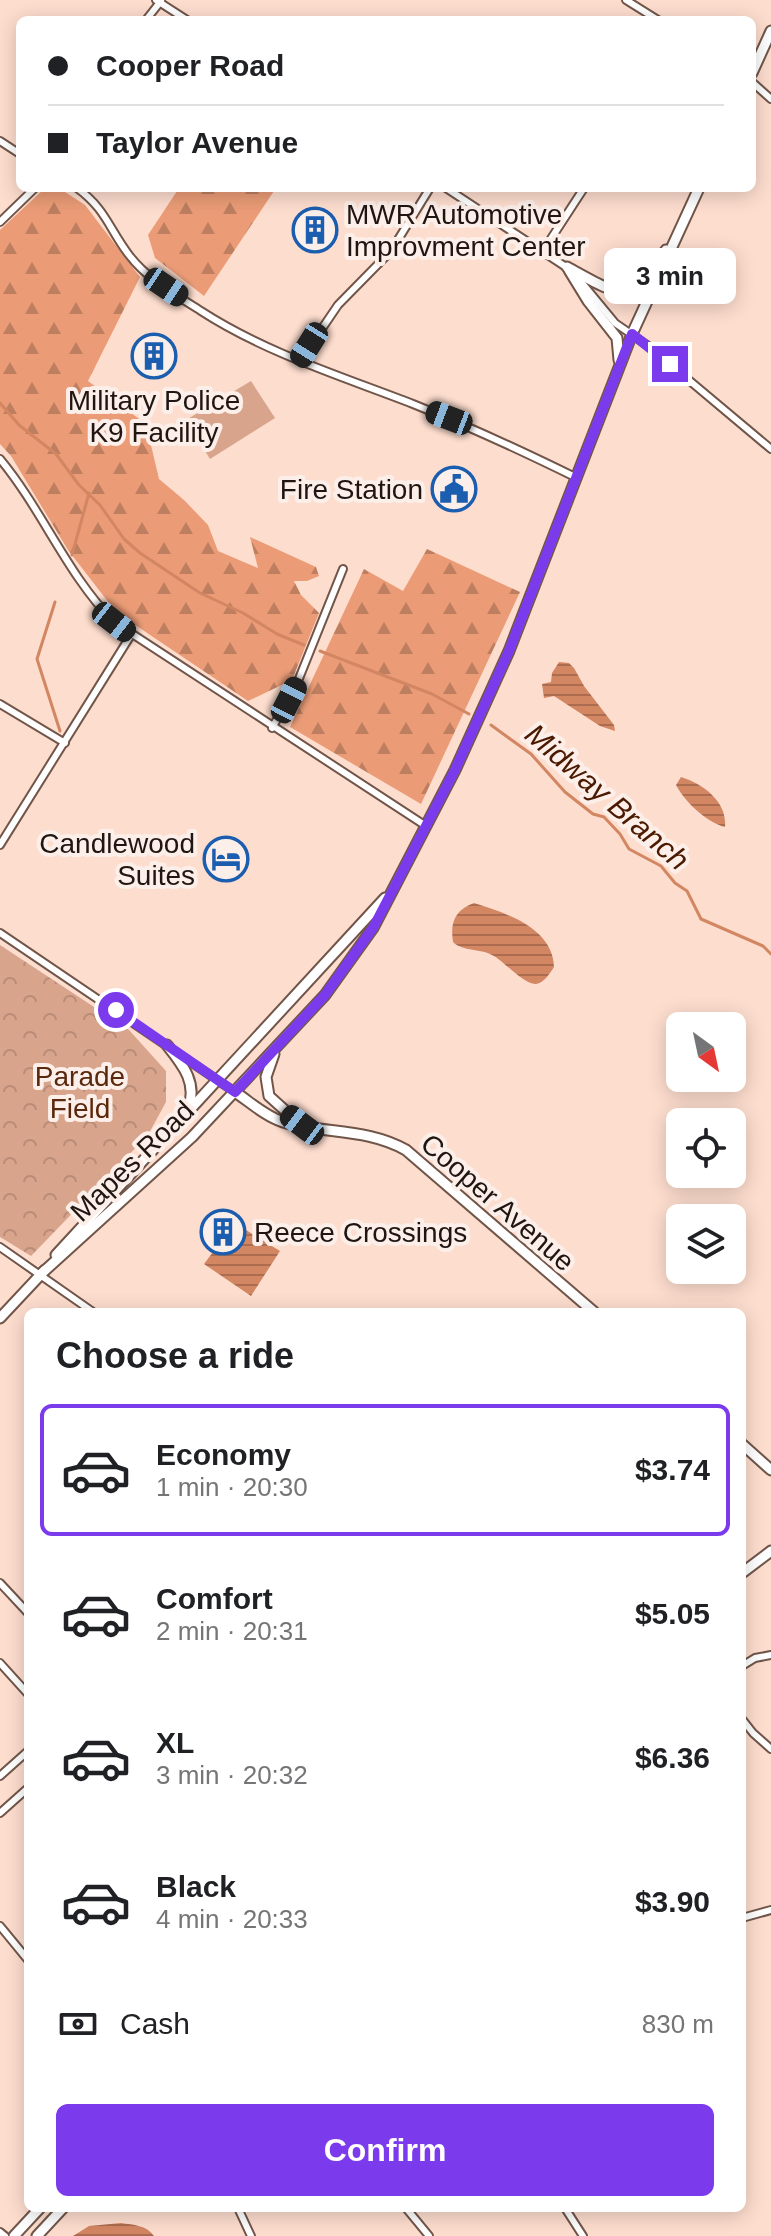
<!DOCTYPE html>
<meta charset="utf-8">
<style>
:root{--surface:#fff;--page:#f6f6f6;--text:#202124;--muted:#757577;--line:#e0e0e0;--accent:#7c3aed}
body{margin:0;font-family:Helvetica,sans-serif;background:var(--page);color:var(--text);height:100vh;display:flex;flex-direction:column;font-size:30px;white-space:nowrap}
*{box-sizing:border-box;margin:0}
p{font-size:26px;color:var(--muted)}
.icon{flex:none;width:44px;height:44px;fill:none;stroke:currentColor;stroke-width:2;stroke-linecap:round;stroke-linejoin:round}
.map{position:relative;flex:1;overflow:hidden}
.sheet{position:absolute;left:24px;top:1308px;width:722px;height:904px;display:flex;flex-direction:column;background:var(--surface);border-radius:12px;box-shadow:0 4px 20px #0003}
.sheet>*{flex:none}
.banner{position:absolute;left:16px;top:16px;width:740px;height:176px;border-radius:12px;box-shadow:0 4px 20px #0003;display:grid;align-content:center;height:176px;padding:0 32px;background:var(--surface)}
.needle{width:52px;rotate:147deg}
.controls{position:absolute;left:666px;top:1012px;display:grid;gap:16px}
.controls a{display:grid;place-items:center;width:80px;height:80px;border-radius:12px;background:var(--surface);box-shadow:0 4px 20px #0003;font-size:40px}
.end{position:absolute;width:36px;height:36px;margin:-18px;border:10px solid #7c3aed;background:#fff;box-shadow:0 0 0 4px #fff}
.from{border-radius:50%}
.bubble{position:absolute;height:56px;border-radius:12px;background:var(--surface);box-shadow:0 4px 20px #0003;font-size:26px;font-weight:700;line-height:56px;text-align:center}
.car{position:absolute;width:24px;height:48px;margin:-24px -12px;border-radius:10px;box-shadow:0 0 6px 2px #0007;background:linear-gradient(#222 24%,#8ab4d8 0 40%,#222 0 76%,#8ab4d8 0 86%,#222 0)}
.banner b{display:flex;align-items:center;gap:28px;height:76px;font-size:30px}
.banner b+b{border-top:2px solid var(--line)}
.banner i{width:20px;height:20px;background:var(--text)}
ul{padding:0;list-style:none}
li{display:flex;align-items:center;gap:24px;height:132px;margin:0 16px 12px;padding:0 16px;border:4px solid transparent;border-radius:12px}
li div{flex:1}
li b{display:block;font-size:30px}
li em{font-style:normal;font-weight:700}
li.on{border-color:var(--accent)}
li>.icon{width:72px;height:72px;stroke-width:1.5}
h2{padding:0 32px;font-size:36px;line-height:96px}
.pay{display:flex;align-items:center;gap:20px;height:88px;padding:0 32px;font-size:30px}
.pay p{margin-inline-start:auto}
.cta{display:flex;gap:16px;margin-top:auto;padding:16px 32px}
.cta a{flex:1;height:92px;border-radius:12px;background:var(--accent);color:#fff;font-size:32px;font-weight:700;line-height:92px;text-align:center}
.map>svg:first-child{display:block}
.grass{fill:#d8a48c}
.forest{fill:url(#forest-firs)}
.park{fill:url(#park-crowns)}
.water{fill:url(#water-rules)}
.lines{fill:none;stroke-linecap:round;stroke-linejoin:round}
.stream{stroke:#d38662;stroke-width:3}
.street-casing{stroke:#715549;stroke-width:10}
.secondary-casing{stroke:#715549;stroke-width:13}
.street{stroke:#fff;stroke-width:6}
.secondary{stroke:#fff;stroke-width:9}
.route{stroke:#7c3aed;stroke-width:10}
.labels{text-anchor:middle;stroke-width:8;stroke-linejoin:round;paint-order:stroke}
.poi-label{font-size:28px;fill:#201510;stroke:#fcefe9;text-anchor:start}
.park-label{font-size:28px;fill:#5a280d;stroke:#fcefe9}
.street-label{font-size:28px;fill:#201510;stroke:#fcefe9}
.water-label{font-size:30px;font-style:italic;fill:#4a1900;stroke:#fcefe9}
</style>
<div class="map">
<svg width="771" height="2236" viewBox="0 0 771 2236">
<defs>
<pattern id="forest-firs" width="22" height="20" patternUnits="userSpaceOnUse" patternTransform="scale(2)"><rect width="22" height="20" fill="#eb9c77"/><path d="M5 1l3.5 6h-7zM16 11l3.5 6h-7z" fill="#be7e60"/></pattern>
<pattern id="park-crowns" width="20" height="18" patternUnits="userSpaceOnUse" patternTransform="scale(2)"><rect width="20" height="18" fill="#d8a48c"/><path d="M2 6a3 3 0 1 1 6 0M12 15a3 3 0 1 1 6 0" fill="none" stroke="#b98c78"/></pattern>
<pattern id="water-rules" width="6" height="5" patternUnits="userSpaceOnUse" patternTransform="scale(2)"><rect width="6" height="5" fill="#d38662"/><path d="M0 2.5h6" fill="none" stroke="#ab6c4f"/></pattern>
</defs>
<rect width="100%" height="100%" fill="#fdddce"/>
<polygon class="grass" points="251,381 275,418 210,459 186,420"/>
<g class="forest">
<polygon points="59,188 85,205 140,277 88,381 146,424 159,479 184,500 208,525 218,551 258,568 250,537 316,567 319,576 307,581 294,581 301,595 319,613 292,680 248,701 116,612 68,550 11,456 0,444 0,230 44,189"/>
<polygon points="179,188 276,188 204,296 155,258 148,235"/>
<polygon points="427,549 520,592 421,804 290,727 364,569 403,591"/>
</g>
<polygon class="park" points="0,945 129,1030 166,1071 166,1102 148,1135 31,1256 0,1237"/>
<g class="water">
<polygon points="559,662 569,663 574,668 584,686 614,725 615,731 600,726 554,696 544,698 542,684 551,682 552,673"/>
<path d="M 681,777 C 703,784 727,801 725,827 C 706,822 685,802 676,785 Z"/>
<path d="M 474,903 C 506,913 553,928 554,967 C 550,973 544,983 536,984 C 525,985 504,962 494,956 C 481,948 463,952 453,942 C 450,922 455,910 474,903 Z"/>
<polygon points="246,1230 280,1251 251,1296 204,1264 225,1236 238,1243"/>
<path d="M 121,2223 C 134,2225 146,2225 154,2236 L 73,2236 L 89,2226 Z"/>
</g>
<g class="lines">
<g class="stream">
<polyline points="0,403 19,425 56,454 79,485 100,505 124,539 140,553 200,593 243,613 277,634 304,645"/>
<polyline points="72,555 89,493"/>
<polyline points="55,602 37,659 60,731"/>
<polyline points="320,651 432,694 469,714"/>
<polyline points="491,725 531,754 565,792 593,814 604,817 620,834 629,849 661,866 675,883 687,891 701,919 763,946 771,954"/>
</g>
<g class="street-casing">
<g id="street">
<polyline points="156,0 187,20"/>
<polyline points="626,0 658,20"/>
<polyline points="146,20 161,1"/>
<polyline points="752,82 771,99"/>
<polyline points="0,141 20,154"/>
<path d="M 77,188 C 106,209 109,229 129,255 C 147,279 176,295 201,311 C 266,353 341,376 413,404 C 468,426 522,451 575,477"/>
<polyline points="446,188 569,269"/>
<polyline points="0,222 35,188"/>
<polyline points="543,251 584,188"/>
<polyline points="577,277 615,323 647,345 771,449"/>
<polyline points="300,361 338,305 391,251 430,188"/>
<path d="M 0,459 C 43,511 66,573 114,622 L 426,826"/>
<polyline points="0,704 65,743"/>
<polyline points="272,728 296,686 343,569"/>
<polyline points="0,845 131,635"/>
<polyline points="0,933 235,1092"/>
<polyline points="0,1247 93,1312"/>
<polyline points="0,1583 28,1613"/>
<polyline points="0,1663 28,1694"/>
<polyline points="742,1666 755,1658 771,1655"/>
<polyline points="742,1719 753,1733 771,1749"/>
<polyline points="0,1776 28,1751"/>
<polyline points="0,1813 28,1788"/>
<polyline points="742,1918 771,1910"/>
<polyline points="0,1926 28,1960"/>
<polyline points="238,2208 251,2236"/>
<polyline points="406,2208 429,2236"/>
<polyline points="565,2208 583,2236"/>
<polyline points="0,2232 5,2236"/>
</g>
</g>
<g class="secondary-casing">
<g id="secondary">
<polyline points="752,73 771,31"/>
<path d="M 567,267 C 622,297 626,305 666,250"/>
<polyline points="569,270 588,301 617,338 619,360"/>
<path d="M 167,1045 C 183,1065 198,1083 188,1110"/>
<polyline points="274,1054 266,1077 269,1096 299,1123"/>
<path d="M 235,1092 C 250,1102 265,1116 283,1122 C 325,1134 367,1128 406,1150 L 594,1312"/>
<polyline points="56,1255 385,898"/>
<polyline points="41,1274 192,1137 325,995 373,928 455,770 509,651 632,334 699,188"/>
<polyline points="0,1318 45,1270"/>
<polyline points="742,1444 771,1470"/>
<polyline points="742,1573 771,1551"/>
<polyline points="14,2236 40,2208"/>
<polyline points="37,2236 63,2208"/>
</g>
</g>
<use href="#street" class="street"/>
<use href="#secondary" class="secondary"/>
</g>
<g class="lines">
<polyline class="route" points="116,1010 235,1092 325,995 373,928 395,886 455,770 509,651 632,334 670,364"/>
</g>
<defs>
<g id="building-ring" transform="scale(2.3)"><circle r="9.5" fill="#fcefe9" stroke="#1b5dae" stroke-width="1.5"/><path d="M-4-6H4V6H1V3H-1V6H-4ZM-2.5-4.3h1.7v1.8h-1.7ZM.8-4.3h1.7v1.8H.8ZM-2.5-1h1.7V.8h-1.7ZM.8-1h1.7V.8H.8Z" fill="#1b5dae"/></g>
<g id="civic-ring" transform="scale(2.3)"><circle r="9.5" fill="#fcefe9" stroke="#1b5dae" stroke-width="1.5"/><path d="M-.6-6.5H3V-4.5H.6V-3L4-1V1h2V6H-6V1h2V-1L-.6-3ZM-1.2 2.5V6h2.4V2.5Z" fill="#1b5dae"/></g>
<g id="hotel-ring" transform="scale(2.3)"><circle r="9.5" fill="#fcefe9" stroke="#1b5dae" stroke-width="1.5"/><path d="M-6-4.5h1.5V1H6V5H4.5V3h-9V5H-6ZM-4 0a1.8 1.8 0 1 1 3.6 0ZM.5 0V-2.5h3Q6-2.5 6 0Z" fill="#1b5dae"/></g>
</defs>
<g fill-rule="evenodd">
<use href="#building-ring" x="315" y="230"/>
<use href="#building-ring" x="154" y="356"/>
<use href="#civic-ring" x="454" y="489"/>
<use href="#hotel-ring" x="226" y="859"/>
<use href="#building-ring" x="223" y="1232"/>
</g>
<g class="labels">
<g class="poi-label">
<text x="346" y="224">MWR Automotive<tspan x="346" dy="32">Improvment Center</tspan></text>
<text x="154" y="410" text-anchor="middle">Military Police<tspan x="154" dy="32">K9 Facility</tspan></text>
<text x="423" y="499" text-anchor="end">Fire Station</text>
<text x="195" y="853" text-anchor="end">Candlewood<tspan x="195" dy="32">Suites</tspan></text>
<text x="254" y="1242">Reece Crossings</text>
</g>
<g class="park-label">
<text x="80" y="1086">Parade<tspan x="80" dy="32">Field</tspan></text>
</g>
<g class="street-label">
<text transform="translate(132 1161) rotate(-44)" y="10">Mapes Road</text>
<text transform="translate(498 1202) rotate(41)" y="10">Cooper Avenue</text>
</g>
<g class="water-label">
<text transform="translate(607 797) rotate(41)" y="10">Midway Branch</text>
</g>
</g>
</svg>
<div class="controls">
<a><svg class="needle" viewBox="-14 -14 28 28"><path d="M0-13l5 13h-10z" fill="#e53935"/><path d="M0 13l5-13h-10z" fill="#757577"/></svg></a>
<a><svg class="icon" aria-label="locate" viewBox="0 0 24 24"><circle cx="12" cy="12" r="6"/><path d="M12 2v4M12 18v4M2 12h4M18 12h4"/></svg></a>
<a><svg class="icon" aria-label="layers" viewBox="0 0 24 24"><path d="M12 4l9 5-9 5-9-5zM3 14l9 5 9-5"/></svg></a>
</div>
<i class="end from" style="left:116px;top:1010px"></i>
<i class="end" style="left:670px;top:364px"></i>
<div class="bubble" style="left:604px;top:248px;width:132px">3 min</div>
<i class="car" style="left:166px;top:287px;rotate:124deg"></i>
<i class="car" style="left:309px;top:345px;rotate:212deg"></i>
<i class="car" style="left:449px;top:418px;rotate:291deg"></i>
<i class="car" style="left:114px;top:622px;rotate:128deg"></i>
<i class="car" style="left:289px;top:700px;rotate:27deg"></i>
<i class="car" style="left:302px;top:1125px;rotate:307deg"></i>
<div class="banner">
<b><i class="from"></i>Cooper Road</b>
<b><i></i>Taylor Avenue</b>
</div>
<section class="sheet">
<h2>Choose a ride</h2>
<ul>
<li class="on"><svg class="icon" aria-label="car" viewBox="0 0 24 24"><path d="M5 17H2v-5l4-1 3-4h7l3 4 3 1v5h-3M9 17h6M6 11h13"/><circle cx="7" cy="17" r="2"/><circle cx="17" cy="17" r="2"/></svg><div><b>Economy</b><p>1 min · 20:30</p></div><em>$3.74</em></li>
<li><svg class="icon" aria-label="car" viewBox="0 0 24 24"><path d="M5 17H2v-5l4-1 3-4h7l3 4 3 1v5h-3M9 17h6M6 11h13"/><circle cx="7" cy="17" r="2"/><circle cx="17" cy="17" r="2"/></svg><div><b>Comfort</b><p>2 min · 20:31</p></div><em>$5.05</em></li>
<li><svg class="icon" aria-label="car" viewBox="0 0 24 24"><path d="M5 17H2v-5l4-1 3-4h7l3 4 3 1v5h-3M9 17h6M6 11h13"/><circle cx="7" cy="17" r="2"/><circle cx="17" cy="17" r="2"/></svg><div><b>XL</b><p>3 min · 20:32</p></div><em>$6.36</em></li>
<li><svg class="icon" aria-label="car" viewBox="0 0 24 24"><path d="M5 17H2v-5l4-1 3-4h7l3 4 3 1v5h-3M9 17h6M6 11h13"/><circle cx="7" cy="17" r="2"/><circle cx="17" cy="17" r="2"/></svg><div><b>Black</b><p>4 min · 20:33</p></div><em>$3.90</em></li>
</ul>
<div class="pay"><svg class="icon" aria-label="cash" viewBox="0 0 24 24"><path d="M3 7h18v10H3z"/><circle cx="12" cy="12" r="2"/></svg>Cash<p>830 m</p></div>
<div class="cta"><a>Confirm</a></div>
</section>
</div>
